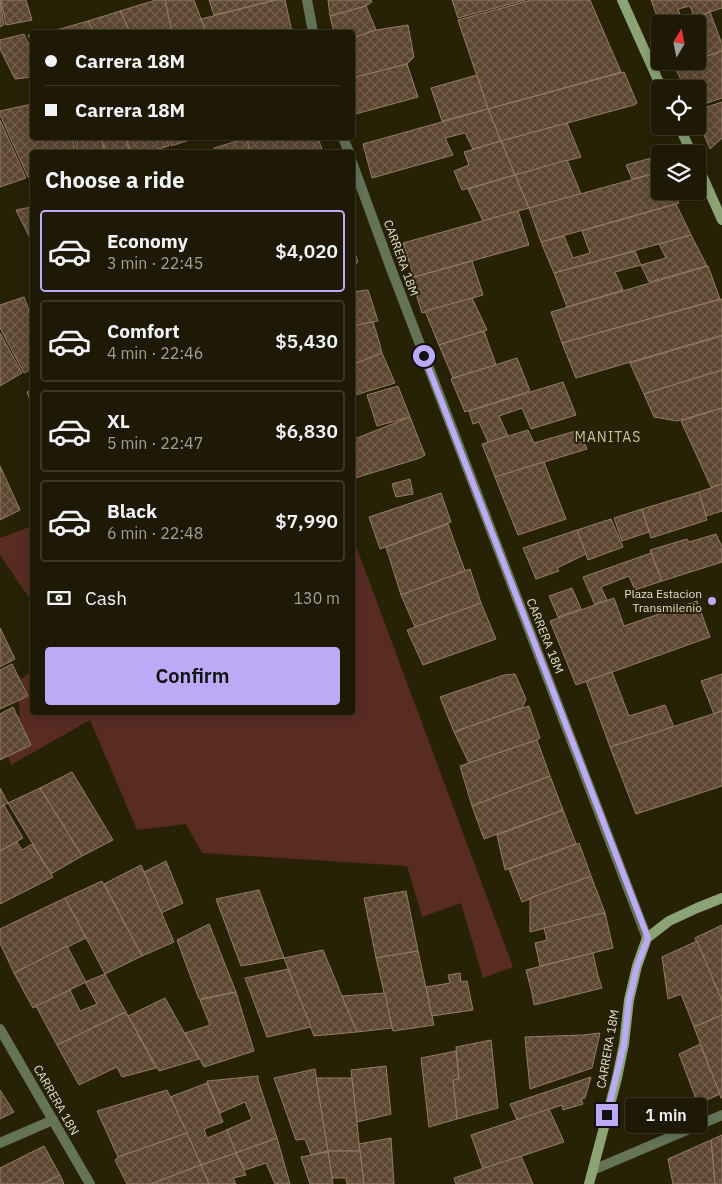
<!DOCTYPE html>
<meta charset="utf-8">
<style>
:root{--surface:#1d1904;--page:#25220e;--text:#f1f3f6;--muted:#a0a09a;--line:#3b3826;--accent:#bbaaf6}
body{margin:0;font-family:"IBM Plex Sans",sans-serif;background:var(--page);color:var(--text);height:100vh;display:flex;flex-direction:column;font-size:19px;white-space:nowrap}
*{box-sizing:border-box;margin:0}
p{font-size:16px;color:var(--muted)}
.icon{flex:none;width:28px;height:28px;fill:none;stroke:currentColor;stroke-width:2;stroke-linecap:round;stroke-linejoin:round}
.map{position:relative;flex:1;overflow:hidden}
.panel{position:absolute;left:30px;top:150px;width:325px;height:565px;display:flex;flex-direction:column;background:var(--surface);border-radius:5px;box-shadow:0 2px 12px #0003,0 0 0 1px var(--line)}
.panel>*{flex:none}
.banner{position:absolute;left:30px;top:30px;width:325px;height:110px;border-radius:5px;box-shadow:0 2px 12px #0003,0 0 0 1px var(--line);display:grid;align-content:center;height:110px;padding:0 15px;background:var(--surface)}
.needle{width:32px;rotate:10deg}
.buttons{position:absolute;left:651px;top:15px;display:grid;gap:10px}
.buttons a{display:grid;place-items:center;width:55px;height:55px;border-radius:5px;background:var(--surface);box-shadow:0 2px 12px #0003,0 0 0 1px var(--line);font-size:25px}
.end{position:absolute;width:22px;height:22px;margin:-11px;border:6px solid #bbaaf6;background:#111;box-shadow:0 0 0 2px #111}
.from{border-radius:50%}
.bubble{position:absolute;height:35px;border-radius:5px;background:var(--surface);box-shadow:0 2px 12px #0003,0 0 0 1px var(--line);font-size:16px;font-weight:600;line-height:35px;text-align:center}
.banner b{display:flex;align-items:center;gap:18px;height:48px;font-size:19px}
.banner b+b{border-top:1px solid var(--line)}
.banner i{width:12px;height:12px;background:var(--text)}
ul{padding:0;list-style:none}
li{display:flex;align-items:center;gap:15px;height:82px;margin:0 10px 8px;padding:0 5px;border:2px solid var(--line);border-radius:5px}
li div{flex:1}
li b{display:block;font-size:19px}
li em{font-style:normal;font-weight:600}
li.current{border-color:var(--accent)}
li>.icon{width:45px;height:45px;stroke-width:1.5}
h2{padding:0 15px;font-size:22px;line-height:60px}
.pay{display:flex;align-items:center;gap:12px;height:55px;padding:0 15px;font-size:19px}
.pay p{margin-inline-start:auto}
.action{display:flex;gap:10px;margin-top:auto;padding:10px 15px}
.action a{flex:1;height:58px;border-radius:5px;background:var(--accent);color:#111;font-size:20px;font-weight:600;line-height:58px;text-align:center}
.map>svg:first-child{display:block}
.grass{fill:#582c23}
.building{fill:url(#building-cross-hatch);stroke:#957d66}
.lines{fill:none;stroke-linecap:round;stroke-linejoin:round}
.street{stroke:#657457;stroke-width:10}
.secondary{stroke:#8ca475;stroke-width:10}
.route{stroke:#bbaaf6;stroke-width:6}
.poi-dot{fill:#bbaaf6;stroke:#272105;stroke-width:2}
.labels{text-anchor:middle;stroke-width:4;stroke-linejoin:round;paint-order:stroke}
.street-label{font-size:12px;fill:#e2dfcf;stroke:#272105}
.poi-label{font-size:12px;fill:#e2dfcf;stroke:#272105;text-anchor:end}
.neighbourhood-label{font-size:14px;letter-spacing:1px;fill:#cac3a2;stroke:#272105}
</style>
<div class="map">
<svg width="722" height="1184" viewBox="0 0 722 1184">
<defs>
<pattern id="building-cross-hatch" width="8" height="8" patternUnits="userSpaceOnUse" patternTransform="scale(1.25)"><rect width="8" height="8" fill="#5c4631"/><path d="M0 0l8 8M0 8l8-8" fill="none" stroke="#73604e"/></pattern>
</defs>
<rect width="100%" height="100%" fill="#272105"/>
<g class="grass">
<polygon points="32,526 32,602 0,555 0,538"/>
<polygon points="353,538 513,967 483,978 461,903 422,917 407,866 202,853 186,824 137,830 90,720 11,765 1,735 20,715 17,682 32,671 32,712 352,712"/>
</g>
<g class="building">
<polygon points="0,0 4,25 0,27"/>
<polygon points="1,0 26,0 32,20 6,25"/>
<polygon points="156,0 165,0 172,32 130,32 120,11"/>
<polygon points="165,0 194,0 206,32 172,32"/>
<polygon points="209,0 276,0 214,15"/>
<polygon points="276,0 285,0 292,32 206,32 201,19"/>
<polygon points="328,0 371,0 372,2 366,6 330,16"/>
<polygon points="452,0 525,0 458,18"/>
<polygon points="531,0 590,0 621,72 488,109 458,20"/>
<polygon points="651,0 722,0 722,8 694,17 690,6 678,9 682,21 673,24 660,24"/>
<polygon points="366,6 376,30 352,38 352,32 334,32 330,16"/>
<polygon points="120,11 130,32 93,32 88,21"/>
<polygon points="710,12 722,44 722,51 698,59 698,24 673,24"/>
<polygon points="88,21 93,32 62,32 60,29"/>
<polygon points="408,25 414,57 407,64 352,78 352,38 376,30"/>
<polygon points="60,29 61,32 38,32 45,31"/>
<polygon points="24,34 32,52 32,77 15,79 0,49 0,40"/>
<polygon points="32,34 32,45 28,35"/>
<polygon points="722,51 722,98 698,106 698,89 685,89 675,67 691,61 698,61 698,59"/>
<polygon points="671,61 691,61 675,67"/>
<polygon points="407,64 418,97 352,115 352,78"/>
<polygon points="624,72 637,103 634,105 501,141 488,109"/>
<polygon points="477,75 488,109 442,121 431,88"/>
<polygon points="722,102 722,138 710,149 698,121 698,110"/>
<polygon points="32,104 32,138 72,138 76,152 32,152 32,177 28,177 0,115 0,111"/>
<polygon points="488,109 501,141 473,149 465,133 445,138 453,155 372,178 363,144"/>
<polygon points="0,120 26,178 0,187"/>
<polygon points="567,123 581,157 515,175 501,141"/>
<polygon points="74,138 101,138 105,152 78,152"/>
<polygon points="101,138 125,138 130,152 106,152"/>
<polygon points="126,138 167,138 169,146 147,152 131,152"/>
<polygon points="169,138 196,138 171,146"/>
<polygon points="247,138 250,152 216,152 214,148"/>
<polygon points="247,138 318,138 323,152 250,152"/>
<polygon points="501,141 515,175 462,190 454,171 469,165 464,152"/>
<polygon points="655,157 660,172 632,179 626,165"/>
<polygon points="567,160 581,194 529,208 515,175"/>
<polygon points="660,172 660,191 674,191 679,203 541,242 529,208"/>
<polygon points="515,175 529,208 483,221 468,189"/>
<polygon points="676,204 691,235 554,273 541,242 564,236 573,258 590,253 582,231"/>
<polygon points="32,207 32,242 16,210"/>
<polygon points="518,211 529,245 414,277 403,243"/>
<polygon points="691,235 707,266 649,282 641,265 666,258 659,244"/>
<polygon points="352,244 358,262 352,267"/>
<polygon points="635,251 641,265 615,272 623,290 567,307 554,273"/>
<polygon points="472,261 483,295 422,313 411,278"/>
<polygon points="708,266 720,299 562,343 551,312"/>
<polygon points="368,290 378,321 352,326 352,292"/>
<polygon points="24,297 32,319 32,369 24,373 0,328 0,305"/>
<polygon points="472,298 487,330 439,345 425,311"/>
<polygon points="722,299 722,335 576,378 562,343"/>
<polygon points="373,322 379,341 382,353 352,365 352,326"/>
<polygon points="484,331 496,365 453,378 439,345"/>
<polygon points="0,333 22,373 0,386"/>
<polygon points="722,336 722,370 644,394 630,363"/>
<polygon points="382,353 395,383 352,396 352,365"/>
<polygon points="517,358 530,391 465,412 451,379"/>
<polygon points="722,370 722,408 677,421 654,417 644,394"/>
<polygon points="563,382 576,415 531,429 522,408 499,416 508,436 488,442 479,422 473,424 469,411"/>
<polygon points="398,386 410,417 377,426 367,395"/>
<polygon points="32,390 32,406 27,392"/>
<polygon points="722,408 722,484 711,487 681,421"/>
<polygon points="410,417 425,455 420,458 352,479 352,440"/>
<polygon points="528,430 534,443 579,430 587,449 495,477 482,444"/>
<polygon points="544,462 566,519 518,535 495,477"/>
<polygon points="0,466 20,510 0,520"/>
<polygon points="410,479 413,494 396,497 392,484"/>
<polygon points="722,484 722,511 706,516 699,492"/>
<polygon points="699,492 707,520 651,538 642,509"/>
<polygon points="441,493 451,522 380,549 369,517"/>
<polygon points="642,509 649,532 622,541 614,518"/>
<polygon points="611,519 623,547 588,560 577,530"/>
<polygon points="448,524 465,571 401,595 386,547"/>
<polygon points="577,530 586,554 557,568 559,571 536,579 523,548"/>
<polygon points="716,534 722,547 722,562 662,581 650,550 687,539 689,542"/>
<polygon points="651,553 662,581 635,590 629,576 601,587 607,600 595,605 583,577"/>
<polygon points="470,569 481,603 415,627 401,595"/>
<polygon points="572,588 581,609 558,617 549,596"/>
<polygon points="614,598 624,626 697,601 710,637 576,685 550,621"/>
<polygon points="481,603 496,639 423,665 407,630"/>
<polygon points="0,628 15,659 0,667"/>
<polygon points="12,664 28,696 0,709 0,670"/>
<polygon points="612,672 629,716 665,705 674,727 610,747 586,681"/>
<polygon points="515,674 526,699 522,708 454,732 440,697 504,675"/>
<polygon points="722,674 722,711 714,714 701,681"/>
<polygon points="529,706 540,738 537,740 469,763 454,732 522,708"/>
<polygon points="13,707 31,745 0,760 0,714"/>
<polygon points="722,711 722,786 636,814 610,747"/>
<polygon points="537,740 550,776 472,806 460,766"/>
<polygon points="72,772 113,840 82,856 40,788"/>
<polygon points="550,776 563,810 484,839 472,806"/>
<polygon points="0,788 8,803 0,807"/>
<polygon points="40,788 82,856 51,874 8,803"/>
<polygon points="4,805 23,838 0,851 0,807"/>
<polygon points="563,810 576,844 505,870 497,835"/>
<polygon points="17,842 22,850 32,844 53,877 0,904 0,851"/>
<polygon points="579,843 591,876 522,902 509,869"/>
<polygon points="166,861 183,903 161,913 144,872"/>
<polygon points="141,865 174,942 142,956 104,884"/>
<polygon points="591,876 605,913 530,932 530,898"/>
<polygon points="102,881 142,956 105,974 65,898"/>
<polygon points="259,890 284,958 241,966 216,899"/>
<polygon points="406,891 418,951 376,958 364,898"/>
<polygon points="65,898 86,938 14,973 0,943 0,929"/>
<polygon points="603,913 605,913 613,948 540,966 535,943 547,940 544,928"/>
<polygon points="209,924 236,992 199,999 177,940"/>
<polygon points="722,925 722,1001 695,938"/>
<polygon points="697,941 722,1001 722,1015 694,1027 681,994 668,999 662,957"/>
<polygon points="67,946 86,982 33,1008 14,973"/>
<polygon points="323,950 342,996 357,1032 314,1036 284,958"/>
<polygon points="418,951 434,1025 393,1031 376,958"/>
<polygon points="593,953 598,976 602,988 534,1005 532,993 526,970"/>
<polygon points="288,969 311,1027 267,1037 245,978"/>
<polygon points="460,973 461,982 467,981 473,1010 432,1016 426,987 450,983 448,975"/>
<polygon points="105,974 126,1012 57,1045 36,1006 70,990 80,1011 97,1004 85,982"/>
<polygon points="236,992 254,1051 204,1067 185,1033 210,1025 200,1000"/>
<polygon points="385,993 392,1028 357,1032 342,996"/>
<polygon points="165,998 199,1059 159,1071 128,1016"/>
<polygon points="126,1012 156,1068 122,1077 117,1067 79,1085 57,1045"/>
<polygon points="722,1015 722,1098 721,1098 694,1027"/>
<polygon points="600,1033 592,1068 530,1089 525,1037 583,1035"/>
<polygon points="491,1040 498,1108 457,1119 453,1080 459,1079 456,1047"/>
<polygon points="700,1044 720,1094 698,1104 679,1054"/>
<polygon points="456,1051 459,1079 453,1080 457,1119 429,1127 421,1058"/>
<polygon points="386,1066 391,1114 357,1122 351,1070"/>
<polygon points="315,1069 328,1151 311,1155 305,1139 296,1140 274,1078"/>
<polygon points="258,1076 258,1080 277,1138 236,1153 226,1130 252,1119 245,1102 220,1113 207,1081"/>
<polygon points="591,1077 585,1098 581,1099 583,1104 563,1110 562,1105 517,1120 510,1104"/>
<polygon points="316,1078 352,1078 360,1151 328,1151"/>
<polygon points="207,1083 223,1122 204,1129 207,1138 227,1130 236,1153 201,1165 170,1097"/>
<polygon points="0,1090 14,1112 0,1119"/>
<polygon points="167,1090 187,1133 118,1157 97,1111"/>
<polygon points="549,1109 564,1142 483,1169 471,1135"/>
<polygon points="187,1133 201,1165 151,1184 127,1184 115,1160 118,1157"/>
<polygon points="722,1135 722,1184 715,1184 711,1140"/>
<polygon points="277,1138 290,1184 275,1184 266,1163 245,1170 236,1153"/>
<polygon points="391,1138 394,1184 364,1184 359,1144"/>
<polygon points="711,1140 715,1184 673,1184 668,1159"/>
<polygon points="44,1146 60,1175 42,1184 0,1184 0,1168"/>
<polygon points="328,1151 360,1151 364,1184 347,1184 346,1178 332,1178"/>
<polygon points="328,1152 333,1184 310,1184 301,1157"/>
<polygon points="236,1153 246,1175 233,1178 236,1184 209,1184 201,1165"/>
<polygon points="521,1156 533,1184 456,1184 454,1178"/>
<polygon points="201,1165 209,1184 151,1184"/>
<polygon points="60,1175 64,1184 42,1184"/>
</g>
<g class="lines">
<g class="street">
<polyline points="307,0 313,32"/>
<polyline points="343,138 349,152"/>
<polyline points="352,162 390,266 647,938"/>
<polyline points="0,1029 90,1184"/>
<polyline points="0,1143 53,1120"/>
<polyline points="593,1170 722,1115"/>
</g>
<g class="secondary">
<polyline points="622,0 662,89"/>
<polyline points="679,126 692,154"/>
<polyline points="698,166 722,220"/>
<polyline points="589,1184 617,1078 624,1044 629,1000 637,966 647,938 669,921 697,908 722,898"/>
</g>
</g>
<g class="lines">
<polyline class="route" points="424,356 648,938 637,966 629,1000 624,1044 607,1115"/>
</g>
<circle class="poi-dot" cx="712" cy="601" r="5"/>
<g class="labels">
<g class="street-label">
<text transform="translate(401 258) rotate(70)" y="4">CARRERA 18M</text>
<text transform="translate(545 636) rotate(68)" y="4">CARRERA 18M</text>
<text transform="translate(608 1049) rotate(-80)" y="4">CARRERA 18M</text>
<text transform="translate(56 1100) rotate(60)" y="4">CARRERA 18N</text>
</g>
<g class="poi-label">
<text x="702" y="598">Plaza Estacion<tspan x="702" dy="14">Transmilenio</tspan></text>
</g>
<g class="neighbourhood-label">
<text x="608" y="442">MANITAS</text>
</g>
</g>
</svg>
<div class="buttons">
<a><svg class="needle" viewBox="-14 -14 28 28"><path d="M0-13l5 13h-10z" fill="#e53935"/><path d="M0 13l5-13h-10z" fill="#a0a09a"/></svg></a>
<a><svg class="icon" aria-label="locate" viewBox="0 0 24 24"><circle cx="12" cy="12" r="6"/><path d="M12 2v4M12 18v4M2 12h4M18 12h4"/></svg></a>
<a><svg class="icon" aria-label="layers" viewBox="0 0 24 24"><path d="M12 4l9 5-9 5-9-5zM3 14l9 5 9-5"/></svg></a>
</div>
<i class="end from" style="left:424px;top:356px"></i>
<i class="end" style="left:607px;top:1115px"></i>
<div class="bubble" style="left:625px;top:1098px;width:82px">1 min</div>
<div class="banner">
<b><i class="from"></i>Carrera 18M</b>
<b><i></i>Carrera 18M</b>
</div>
<section class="panel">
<h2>Choose a ride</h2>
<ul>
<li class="current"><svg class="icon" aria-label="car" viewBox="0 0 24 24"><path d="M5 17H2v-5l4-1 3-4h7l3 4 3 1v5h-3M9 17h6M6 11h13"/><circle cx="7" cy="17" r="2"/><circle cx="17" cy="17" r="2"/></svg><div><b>Economy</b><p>3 min · 22:45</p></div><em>$4,020</em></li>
<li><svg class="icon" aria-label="car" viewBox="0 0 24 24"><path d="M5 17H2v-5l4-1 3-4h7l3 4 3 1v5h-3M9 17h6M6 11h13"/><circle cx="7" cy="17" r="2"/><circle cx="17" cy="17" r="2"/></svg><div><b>Comfort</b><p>4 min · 22:46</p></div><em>$5,430</em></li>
<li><svg class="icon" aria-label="car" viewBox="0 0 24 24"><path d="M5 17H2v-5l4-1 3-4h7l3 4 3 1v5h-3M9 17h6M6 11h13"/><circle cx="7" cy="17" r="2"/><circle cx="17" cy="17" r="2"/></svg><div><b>XL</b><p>5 min · 22:47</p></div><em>$6,830</em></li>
<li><svg class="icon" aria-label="car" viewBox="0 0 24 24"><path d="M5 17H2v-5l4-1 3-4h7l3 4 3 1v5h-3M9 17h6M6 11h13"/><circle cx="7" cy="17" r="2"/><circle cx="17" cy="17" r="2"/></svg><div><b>Black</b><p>6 min · 22:48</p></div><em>$7,990</em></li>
</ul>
<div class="pay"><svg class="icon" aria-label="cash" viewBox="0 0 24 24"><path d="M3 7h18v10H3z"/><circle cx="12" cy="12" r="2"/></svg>Cash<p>130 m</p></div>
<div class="action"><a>Confirm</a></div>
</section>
</div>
